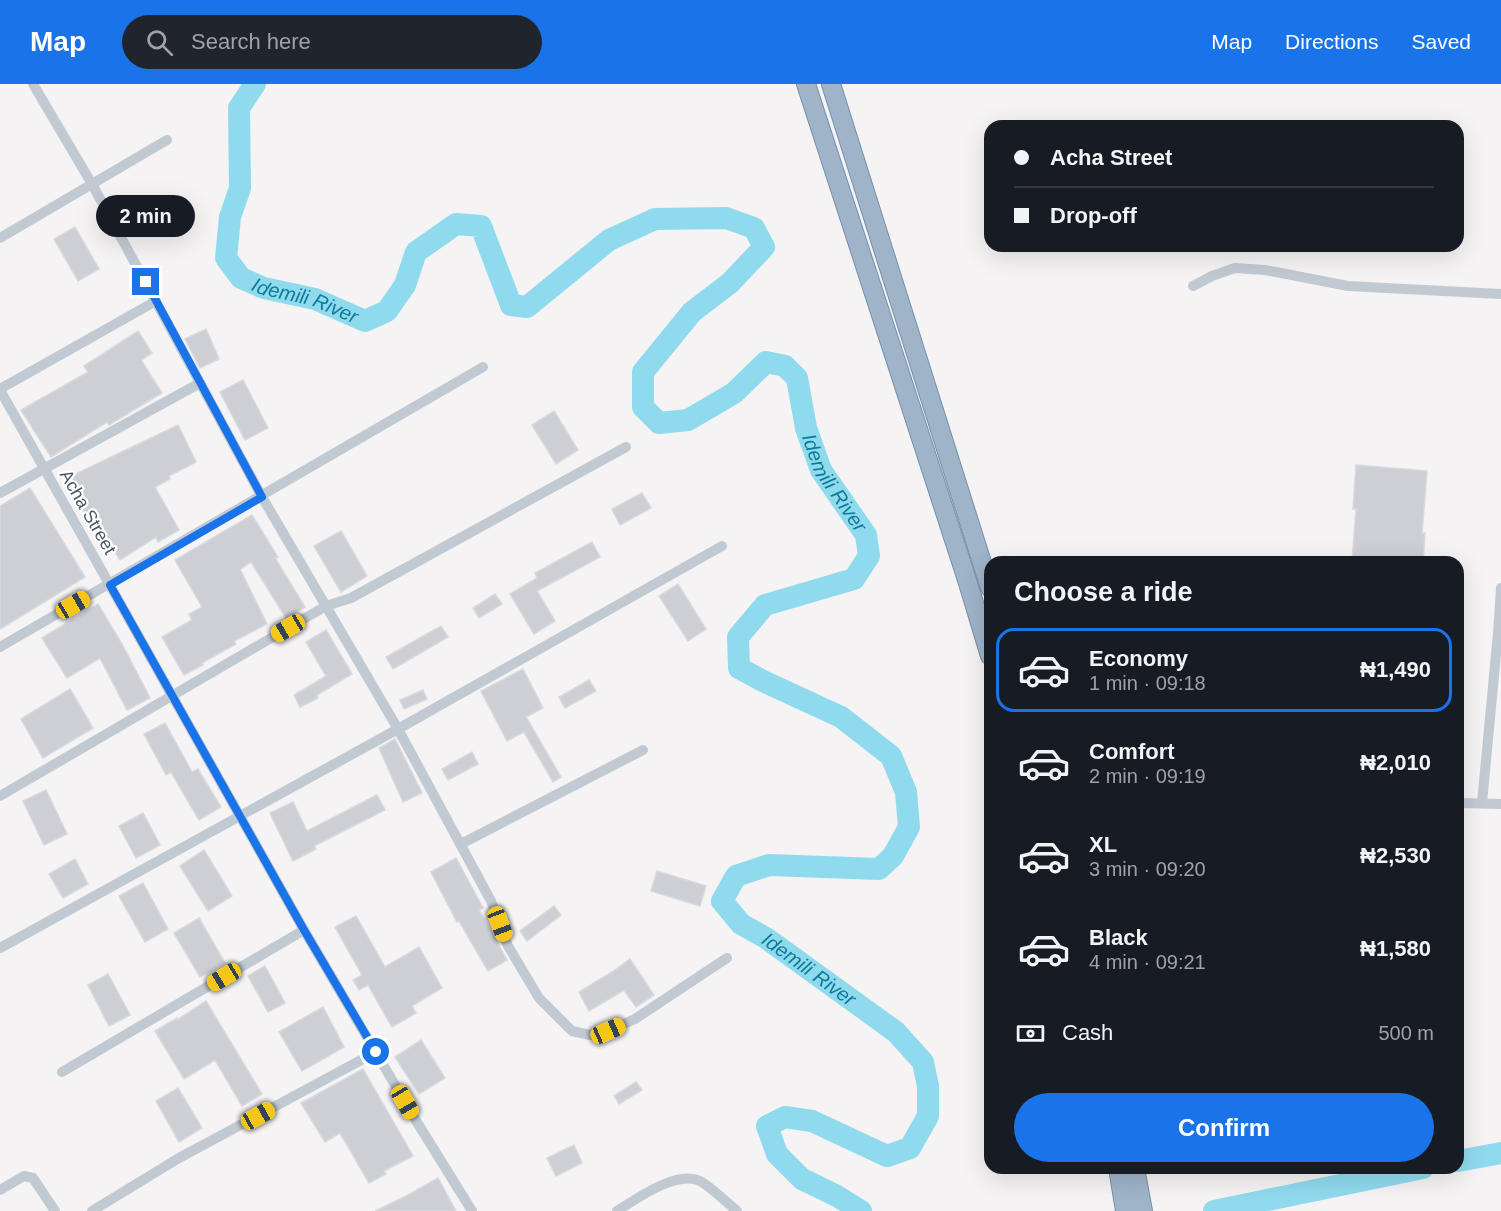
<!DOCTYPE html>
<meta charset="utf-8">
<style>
:root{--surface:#171b24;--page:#20242c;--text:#f1f3f6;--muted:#9ea1a6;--line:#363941;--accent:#1a73e8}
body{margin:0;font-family:Helvetica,sans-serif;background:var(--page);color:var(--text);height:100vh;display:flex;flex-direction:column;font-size:22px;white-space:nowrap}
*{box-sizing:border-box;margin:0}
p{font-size:20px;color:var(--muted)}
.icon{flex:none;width:33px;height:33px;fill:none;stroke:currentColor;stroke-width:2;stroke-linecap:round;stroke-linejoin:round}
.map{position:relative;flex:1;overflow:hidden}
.side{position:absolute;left:984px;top:472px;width:480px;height:618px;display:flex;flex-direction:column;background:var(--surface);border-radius:18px;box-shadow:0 6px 24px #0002}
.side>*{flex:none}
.top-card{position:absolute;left:984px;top:36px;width:480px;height:132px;border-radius:18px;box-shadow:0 6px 24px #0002;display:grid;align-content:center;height:132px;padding:0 30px;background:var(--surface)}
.end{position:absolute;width:27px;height:27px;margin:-14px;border:8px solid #1a73e8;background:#fff;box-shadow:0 0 0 3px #fff}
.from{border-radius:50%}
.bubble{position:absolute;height:42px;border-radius:21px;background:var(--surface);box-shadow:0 6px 24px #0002;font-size:20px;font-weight:800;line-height:42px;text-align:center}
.car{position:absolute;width:18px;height:36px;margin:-18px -9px;border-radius:8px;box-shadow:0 0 4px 2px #0007;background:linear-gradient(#f5c518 24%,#345 0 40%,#f5c518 0 76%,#345 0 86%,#f5c518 0)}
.top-card b{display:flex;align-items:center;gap:21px;height:57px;font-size:22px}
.top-card b+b{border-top:2px solid var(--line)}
.top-card i{width:15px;height:15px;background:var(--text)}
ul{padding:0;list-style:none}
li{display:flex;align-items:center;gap:18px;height:84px;margin:0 12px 9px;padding:0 18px;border:3px solid transparent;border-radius:18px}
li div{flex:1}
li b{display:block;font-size:22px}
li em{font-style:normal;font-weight:800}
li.on{border-color:var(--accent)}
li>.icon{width:54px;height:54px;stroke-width:1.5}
h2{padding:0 30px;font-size:27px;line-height:72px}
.pay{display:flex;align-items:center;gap:15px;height:66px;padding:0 30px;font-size:22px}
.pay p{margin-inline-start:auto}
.button{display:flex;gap:12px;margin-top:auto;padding:12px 30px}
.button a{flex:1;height:69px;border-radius:36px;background:var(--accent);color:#fff;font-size:24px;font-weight:800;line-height:69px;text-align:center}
header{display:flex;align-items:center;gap:36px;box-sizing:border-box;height:84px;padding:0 30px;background:var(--accent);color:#fff}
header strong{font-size:28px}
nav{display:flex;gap:33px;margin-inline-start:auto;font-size:21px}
.search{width:420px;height:54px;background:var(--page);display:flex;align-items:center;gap:15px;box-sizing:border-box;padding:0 21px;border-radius:33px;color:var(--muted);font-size:22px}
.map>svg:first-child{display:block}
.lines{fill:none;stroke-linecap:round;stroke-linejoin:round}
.river{stroke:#90daee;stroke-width:22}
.building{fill:#cdcfd5;stroke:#d7d9de;stroke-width:1.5}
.trunk-casing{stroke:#7690ad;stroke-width:20}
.minor{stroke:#c1cad2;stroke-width:10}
.trunk{stroke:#9fb4c9;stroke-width:18}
.route{stroke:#1a73e8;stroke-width:8}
.labels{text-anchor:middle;stroke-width:4.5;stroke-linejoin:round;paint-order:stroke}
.street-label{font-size:18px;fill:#4a5661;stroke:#fff}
.water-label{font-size:20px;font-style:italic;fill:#0c7c9b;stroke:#fff}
</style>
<header>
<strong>Map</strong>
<div class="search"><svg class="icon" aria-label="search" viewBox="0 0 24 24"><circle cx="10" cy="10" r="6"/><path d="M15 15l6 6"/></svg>Search here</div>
<nav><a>Map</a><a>Directions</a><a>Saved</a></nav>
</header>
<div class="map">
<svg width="1501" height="1127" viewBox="0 0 1501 1127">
<rect width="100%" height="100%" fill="#f5f3f3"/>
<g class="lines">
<g class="river">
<path id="s1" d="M 255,0 L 239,24 L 240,104 L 230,133 L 226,174 L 241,194 L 264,204 L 315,215 L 365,237 L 387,227 L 405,201 L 416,168 L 456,140 L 481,142 L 511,221 L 527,223 L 609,156 L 655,135 L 726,134 L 754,144 L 764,163 L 730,199 L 692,228 L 643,288 L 643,323 L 659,339 L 688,336 L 734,309 L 766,278 L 785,282 L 797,294 L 806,344 L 821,386 L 866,451 L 869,472 L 854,495 L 765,521 L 738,553 L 739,584 L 763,597 L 841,633 L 891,672 L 906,708 L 909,743 L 893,772 L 879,785 L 769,781 L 736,792 L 722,817 L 741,840 L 766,854 L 896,948 L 923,978 L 928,1002 L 928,1032 L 910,1064 L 887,1072 L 812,1037 L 785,1033 L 767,1042 L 777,1070 L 802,1095 L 837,1112 L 861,1127"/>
<polyline points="1458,1077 1501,1069"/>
<polyline points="1214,1127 1423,1084"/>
</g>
</g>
<g class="building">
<polygon points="75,143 99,185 78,197 54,155"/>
<polygon points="206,245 219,275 200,284 185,255"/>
<polygon points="138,247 152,269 141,276 162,309 109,341 107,338 51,373 21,326 88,288 84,282"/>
<polygon points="243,296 268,344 245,356 220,308"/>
<polygon points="554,327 578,366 556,380 532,341"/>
<polygon points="178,341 196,378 169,392 170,395 155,403 179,446 158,458 156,453 120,476 90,428 85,431 67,394"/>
<polygon points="1356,381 1427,387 1422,449 1425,449 1423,478 1352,478 1356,425 1353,425"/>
<polygon points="30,404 85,493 0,545 0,422"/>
<polygon points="642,409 651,424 620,441 612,425"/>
<polygon points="252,431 278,473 275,474 305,523 286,534 251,478 240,485 267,540 234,557 236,560 202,579 203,581 184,591 162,553 192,536 189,530 202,523 175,476"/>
<polygon points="341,447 367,492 341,508 314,462"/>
<polygon points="592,458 600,473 537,507 555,537 534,550 510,510 537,494 535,489"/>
<polygon points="678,500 706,545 688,557 659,512"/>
<polygon points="495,510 502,520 479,534 473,524"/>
<polygon points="98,520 122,560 150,614 127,626 100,574 67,594 42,554"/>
<polygon points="441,542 448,553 393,585 386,573"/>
<polygon points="326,546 352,590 317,611 318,614 300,623 294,611 326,592 306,558"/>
<polygon points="523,585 543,624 526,633 561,693 553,698 524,648 507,657 481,607"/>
<polygon points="589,596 596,607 565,624 559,613"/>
<polygon points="70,605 93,644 43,674 21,635"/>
<polygon points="423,606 427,615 404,625 400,616"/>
<polygon points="165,639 192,688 198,685 221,723 199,736 171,688 166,691 144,650"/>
<polygon points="395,655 422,709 403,718 379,664"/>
<polygon points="472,668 478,680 448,696 442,685"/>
<polygon points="46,706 67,750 44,761 23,717"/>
<polygon points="377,711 385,726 314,762 316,765 293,777 270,729 293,718 307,747"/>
<polygon points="143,729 160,761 136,774 119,742"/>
<polygon points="204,766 232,812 208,827 180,782"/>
<polygon points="456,774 483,824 479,826 507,876 488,887 459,837 457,838 431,788"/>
<polygon points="75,775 88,800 63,814 49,790"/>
<polygon points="657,787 706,802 700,822 651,807"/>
<polygon points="143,799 168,845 145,858 119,812"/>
<polygon points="554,822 561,831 527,857 520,847"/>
<polygon points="356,832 385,883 419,863 442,904 412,922 416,929 392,943 368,901 359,906 353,896 362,891 335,843"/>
<polygon points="199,834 225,879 200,893 174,849"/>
<polygon points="630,875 654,911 636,923 624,906 589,927 579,908 612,888"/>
<polygon points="265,882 285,919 268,928 248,892"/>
<polygon points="108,890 130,931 109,942 88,901"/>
<polygon points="206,917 262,1010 242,1022 215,976 184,995 155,947 177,934 177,936"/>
<polygon points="323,923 344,963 302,987 279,948"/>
<polygon points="421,956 445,994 419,1010 395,973"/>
<polygon points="363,985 413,1072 384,1087 386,1090 369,1099 340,1049 325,1058 301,1019"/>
<polygon points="636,998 642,1006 619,1020 614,1012"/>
<polygon points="178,1004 202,1044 179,1058 156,1017"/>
<polygon points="574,1061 582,1079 556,1092 547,1074"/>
<polygon points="438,1094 456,1127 375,1127 408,1111"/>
</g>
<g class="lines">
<g class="trunk-casing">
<g id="trunk">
<polyline points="806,0 968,499 990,572"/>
<polyline points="831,0 990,504"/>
<polyline points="1118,1084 1125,1127"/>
<polyline points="1135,1084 1143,1127"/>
</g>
</g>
<g class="minor">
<polyline points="33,0 92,100 262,413 398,645 491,817 508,862 539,914 572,947 590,951 608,947 635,935 727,874"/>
<polyline points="0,154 167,56"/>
<polyline points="1193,202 1212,192 1235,184 1265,186 1348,202 1501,210"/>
<polyline points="0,305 156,217"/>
<polyline points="0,306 304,846 415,1035 472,1127"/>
<polyline points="0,409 200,299"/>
<polyline points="0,563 483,283"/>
<polyline points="0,712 326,522 351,514 626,363"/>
<polyline points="1458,719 1501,720"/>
<polyline points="1482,719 1498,549 1501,504"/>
<polyline points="461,760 643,666"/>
<polyline points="0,864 398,645 722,462"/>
<polyline points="62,988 304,846"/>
<polyline points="0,1106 24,1092 33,1094 55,1127"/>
<polyline points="92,1127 179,1074 376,968"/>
<path d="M 617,1127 C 636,1115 676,1086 700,1097 C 710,1102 727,1119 737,1127"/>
</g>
<use href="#trunk" class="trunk"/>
</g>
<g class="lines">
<polyline class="route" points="146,198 262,413 110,501 304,846 376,968"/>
</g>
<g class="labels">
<g class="street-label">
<text transform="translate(88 428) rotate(60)" y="6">Acha Street</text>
</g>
<g class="water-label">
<text dy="7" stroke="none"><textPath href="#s1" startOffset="274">Idemili River</textPath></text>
<text dy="7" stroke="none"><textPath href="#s1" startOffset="1390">Idemili River</textPath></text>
<text dy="7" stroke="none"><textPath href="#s1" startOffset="2254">Idemili River</textPath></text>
</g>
</g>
</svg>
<i class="end from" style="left:376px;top:968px"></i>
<i class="end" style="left:146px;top:198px"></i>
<div class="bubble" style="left:96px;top:111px;width:99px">2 min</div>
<i class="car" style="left:73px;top:521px;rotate:60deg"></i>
<i class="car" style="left:288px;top:544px;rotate:240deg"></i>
<i class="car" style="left:500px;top:840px;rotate:159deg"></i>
<i class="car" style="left:224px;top:893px;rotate:239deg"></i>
<i class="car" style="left:608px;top:947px;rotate:66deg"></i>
<i class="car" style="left:405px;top:1018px;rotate:150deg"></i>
<i class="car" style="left:258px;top:1032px;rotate:61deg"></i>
<div class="top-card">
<b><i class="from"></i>Acha Street</b>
<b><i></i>Drop-off</b>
</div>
<section class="side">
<h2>Choose a ride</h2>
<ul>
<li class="on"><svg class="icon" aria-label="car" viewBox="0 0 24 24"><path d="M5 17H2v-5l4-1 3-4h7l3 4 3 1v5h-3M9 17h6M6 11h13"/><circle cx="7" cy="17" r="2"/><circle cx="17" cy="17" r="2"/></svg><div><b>Economy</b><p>1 min · 09:18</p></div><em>₦1,490</em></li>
<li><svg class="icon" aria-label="car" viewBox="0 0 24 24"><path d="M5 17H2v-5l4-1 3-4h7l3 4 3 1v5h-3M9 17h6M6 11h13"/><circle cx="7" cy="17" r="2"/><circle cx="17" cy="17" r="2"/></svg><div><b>Comfort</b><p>2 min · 09:19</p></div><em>₦2,010</em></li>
<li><svg class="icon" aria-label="car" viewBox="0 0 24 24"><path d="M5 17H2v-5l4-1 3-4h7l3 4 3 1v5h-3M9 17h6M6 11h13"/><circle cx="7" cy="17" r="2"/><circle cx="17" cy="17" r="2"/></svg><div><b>XL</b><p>3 min · 09:20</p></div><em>₦2,530</em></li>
<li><svg class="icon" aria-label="car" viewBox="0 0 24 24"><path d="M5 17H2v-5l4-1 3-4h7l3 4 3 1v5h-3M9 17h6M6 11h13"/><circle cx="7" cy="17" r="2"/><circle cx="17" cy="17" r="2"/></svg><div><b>Black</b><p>4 min · 09:21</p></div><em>₦1,580</em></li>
</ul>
<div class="pay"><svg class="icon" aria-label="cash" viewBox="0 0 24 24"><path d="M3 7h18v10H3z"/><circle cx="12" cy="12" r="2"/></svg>Cash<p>500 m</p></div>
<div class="button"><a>Confirm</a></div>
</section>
</div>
